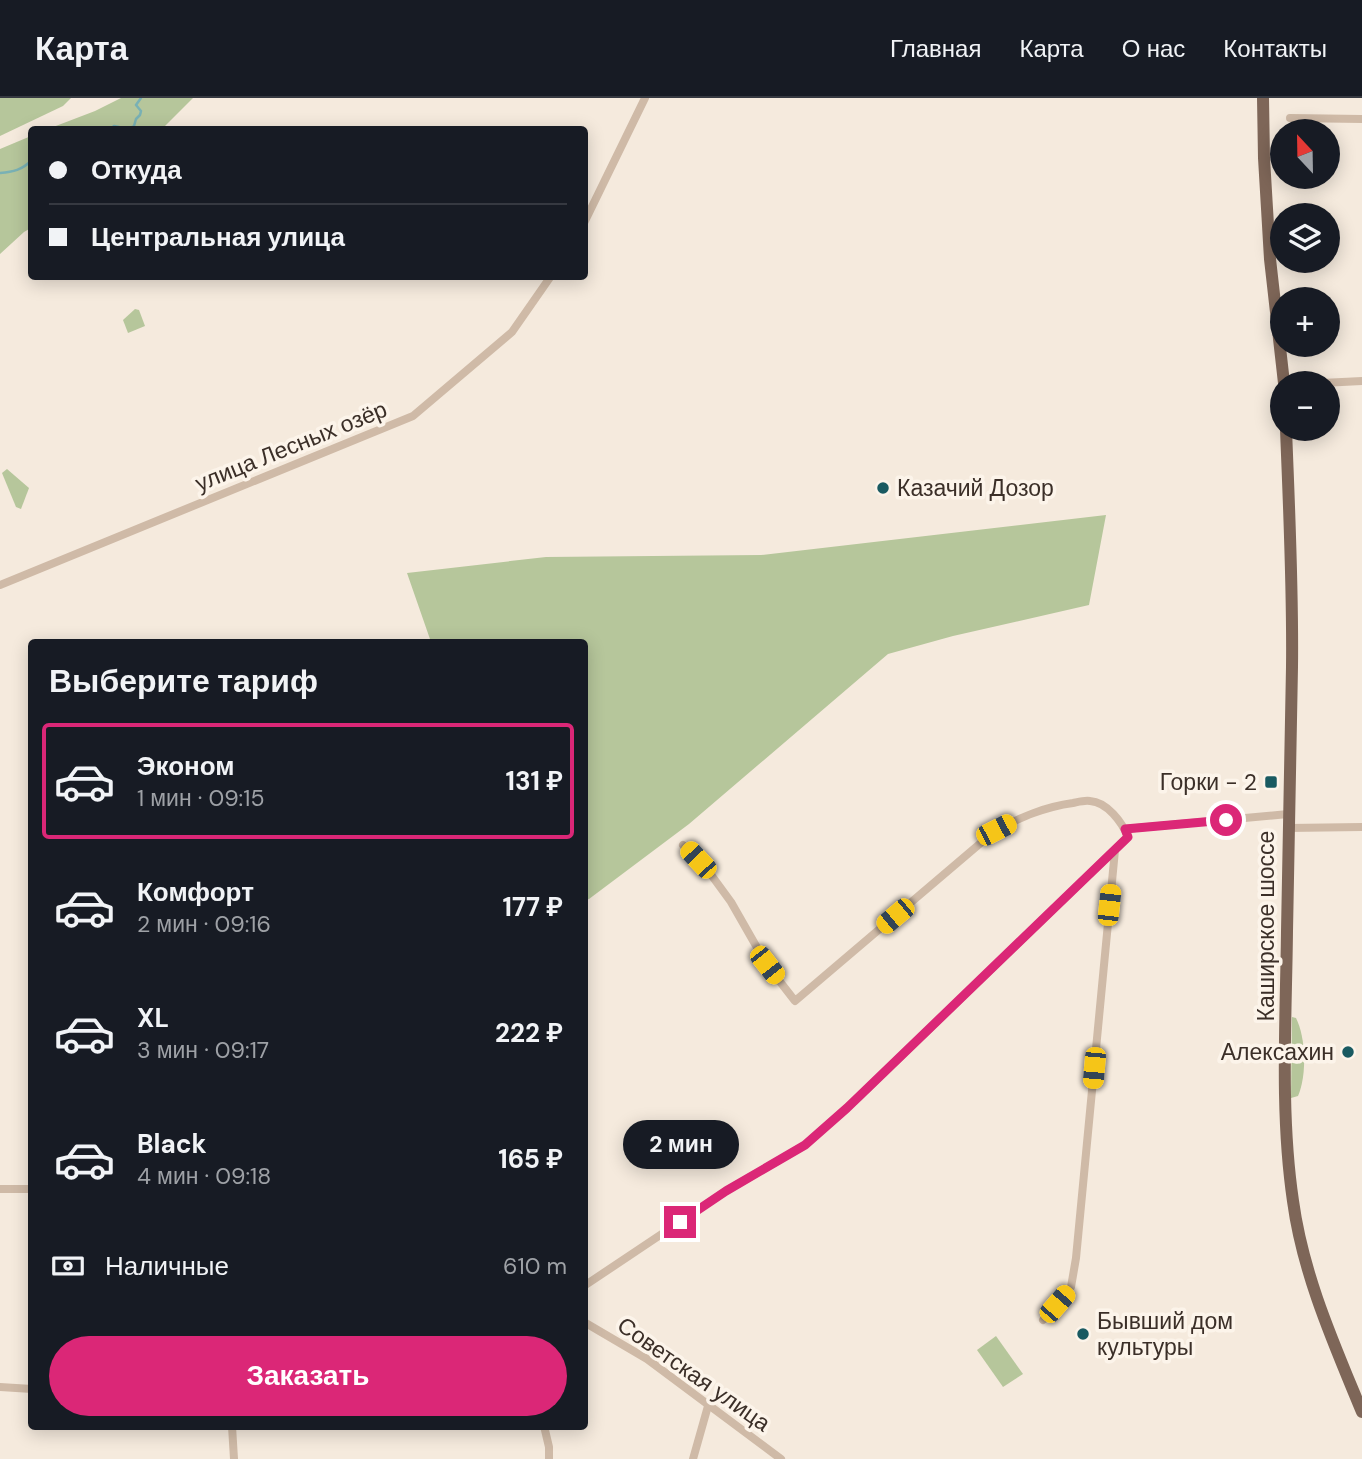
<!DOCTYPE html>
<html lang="ru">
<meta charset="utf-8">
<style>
:root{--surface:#171b24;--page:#20242c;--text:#f1f3f6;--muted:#9ea1a6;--line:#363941;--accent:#db2777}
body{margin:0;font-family:"DM Sans",sans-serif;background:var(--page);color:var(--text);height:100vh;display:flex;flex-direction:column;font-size:26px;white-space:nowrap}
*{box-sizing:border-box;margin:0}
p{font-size:23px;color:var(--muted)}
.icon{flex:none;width:38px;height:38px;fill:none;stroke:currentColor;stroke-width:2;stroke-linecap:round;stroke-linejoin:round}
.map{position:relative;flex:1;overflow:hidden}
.details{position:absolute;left:28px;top:541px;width:560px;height:791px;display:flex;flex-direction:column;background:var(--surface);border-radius:7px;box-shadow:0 4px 18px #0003}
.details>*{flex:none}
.guide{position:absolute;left:28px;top:28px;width:560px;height:154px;border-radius:7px;box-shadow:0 4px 18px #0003;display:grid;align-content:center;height:154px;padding:0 21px;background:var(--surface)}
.needle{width:46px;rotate:338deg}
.controls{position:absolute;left:1270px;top:21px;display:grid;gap:14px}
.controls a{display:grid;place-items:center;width:70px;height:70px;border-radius:50%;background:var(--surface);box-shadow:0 4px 18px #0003;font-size:35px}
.end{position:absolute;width:32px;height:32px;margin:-16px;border:9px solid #db2777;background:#fff;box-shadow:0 0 0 4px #fff}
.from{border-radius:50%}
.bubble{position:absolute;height:49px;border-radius:24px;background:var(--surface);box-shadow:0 4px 18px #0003;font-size:23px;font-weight:700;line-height:49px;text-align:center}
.car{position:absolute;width:21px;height:42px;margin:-21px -10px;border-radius:9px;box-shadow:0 0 5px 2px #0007;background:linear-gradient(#f5c518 24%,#345 0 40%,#f5c518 0 76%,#345 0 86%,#f5c518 0)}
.guide b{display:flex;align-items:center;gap:24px;height:66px;font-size:26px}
.guide b+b{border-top:2px solid var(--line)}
.guide i{width:18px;height:18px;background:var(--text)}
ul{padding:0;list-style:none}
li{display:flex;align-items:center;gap:21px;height:116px;margin:0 14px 10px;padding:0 7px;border:4px solid transparent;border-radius:7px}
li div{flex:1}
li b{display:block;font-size:26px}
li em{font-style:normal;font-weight:700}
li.on{border-color:var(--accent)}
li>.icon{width:63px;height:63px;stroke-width:1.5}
h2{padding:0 21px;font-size:32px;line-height:84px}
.pay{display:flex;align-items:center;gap:18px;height:77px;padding:0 21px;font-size:26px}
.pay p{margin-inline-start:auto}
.cta{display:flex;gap:14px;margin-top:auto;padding:14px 21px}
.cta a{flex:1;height:80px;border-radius:42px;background:var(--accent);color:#fff;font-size:28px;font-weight:700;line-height:80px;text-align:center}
header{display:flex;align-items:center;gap:42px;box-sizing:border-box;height:98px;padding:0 35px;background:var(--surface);border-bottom:2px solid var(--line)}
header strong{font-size:33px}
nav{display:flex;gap:38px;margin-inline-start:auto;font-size:24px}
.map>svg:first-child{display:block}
.green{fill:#b6c69b}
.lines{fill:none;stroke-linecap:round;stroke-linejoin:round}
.stream{stroke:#79b1b5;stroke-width:2.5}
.street{stroke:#cfbaa7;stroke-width:8}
.primary{stroke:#7e6658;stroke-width:12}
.route{stroke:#db2777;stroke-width:9}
.poi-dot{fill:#195a61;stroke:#fcf4ea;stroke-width:2.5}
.labels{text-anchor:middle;stroke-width:7;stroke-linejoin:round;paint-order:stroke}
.street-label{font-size:23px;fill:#3b2f28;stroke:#fcf4ea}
.poi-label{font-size:23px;fill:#3b2f28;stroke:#fcf4ea;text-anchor:start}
</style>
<header>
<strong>Карта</strong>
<nav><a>Главная</a><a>Карта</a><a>О нас</a><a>Контакты</a></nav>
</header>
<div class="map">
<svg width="1362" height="1361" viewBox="0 0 1362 1361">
<rect width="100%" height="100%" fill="#f5eadd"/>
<g class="green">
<polygon points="0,0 71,0 63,8 0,38"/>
<polygon points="121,0 193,0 162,31 48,31 95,13"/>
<polygon points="31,38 31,130 24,134 0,156 0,51"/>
<polygon points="135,211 139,212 145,228 128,235 123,222"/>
<polygon points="7,371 29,390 21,411 16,409 2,375"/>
<polygon points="1106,417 1089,507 953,538 888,556 689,726 589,801 585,802 584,544 431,544 407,475 546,459 761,457"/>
<path d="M 1292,919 L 1296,920 C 1306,940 1307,977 1298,998 L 1291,1000 Z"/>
<polygon points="996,1238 1023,1276 1003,1289 977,1252"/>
</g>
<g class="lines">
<g class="stream">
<polyline points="109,32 114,28 119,29 120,32"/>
<polyline points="126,32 134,28 136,21 140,17 141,13 136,7 141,0"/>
<path d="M 0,75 C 13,74 22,72 32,62"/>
</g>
<g class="street">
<polyline points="1290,20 1362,21"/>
<polyline points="584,125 645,0"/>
<polyline points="1322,285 1362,283"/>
<polyline points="0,487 413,318 512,234 551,178"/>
<polyline points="1288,730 1362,729"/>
<polyline points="1125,731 1288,716"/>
<polyline points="0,1091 32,1091"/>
<path d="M 584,1188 L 726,1093 L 805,1047 L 858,1000 L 1128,739 C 1122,724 1107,704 1090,703 C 1085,702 1078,704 1073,705 C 1044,709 1022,719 996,732 L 795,903 L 767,867 L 731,804 L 712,778 L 683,747"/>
<polyline points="1043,1222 1071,1189 1076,1160 1115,752"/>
<polyline points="584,1224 647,1261 781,1361"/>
<polyline points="0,1289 32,1291"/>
<polyline points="232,1328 234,1361"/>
<polyline points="544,1328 549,1349 549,1361"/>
<polyline points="693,1361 708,1308"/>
</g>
<g class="primary">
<polyline points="1263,0 1264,60 1270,161 1284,285"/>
<path d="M 1286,331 C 1289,410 1293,489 1292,569 C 1291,657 1288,745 1287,833 C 1286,922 1280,1015 1293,1103 C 1303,1177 1334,1246 1362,1314"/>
</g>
</g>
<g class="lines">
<polyline class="route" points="680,1124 726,1093 805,1047 847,1010 1128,739 1125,731 1226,722"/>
</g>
<g class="poi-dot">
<circle cx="883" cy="390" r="7"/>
<rect x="1264" y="677" width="14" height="14" rx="3.5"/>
<circle cx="1348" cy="954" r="7"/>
<circle cx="1083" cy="1236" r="7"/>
</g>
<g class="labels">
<g class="street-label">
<text transform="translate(291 348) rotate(-22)" y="8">улица Лесных озёр</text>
<text transform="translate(1266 828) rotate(-90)" y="8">Каширское шоссе</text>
<text transform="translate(694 1276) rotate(35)" y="8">Советская улица</text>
</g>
<g class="poi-label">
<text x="897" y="398">Казачий Дозор</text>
<text x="1257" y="692" text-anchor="end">Горки - 2</text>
<text x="1334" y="962" text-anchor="end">Алексахин</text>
<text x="1097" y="1231">Бывший дом<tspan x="1097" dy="26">культуры</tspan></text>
</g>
</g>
</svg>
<div class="controls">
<a><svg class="needle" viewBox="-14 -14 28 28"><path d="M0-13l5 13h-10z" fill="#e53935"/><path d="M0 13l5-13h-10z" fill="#9ea1a6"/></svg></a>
<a><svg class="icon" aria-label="layers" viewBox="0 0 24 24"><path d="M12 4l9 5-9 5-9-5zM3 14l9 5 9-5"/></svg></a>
<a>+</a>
<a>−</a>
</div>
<i class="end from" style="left:1226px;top:722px"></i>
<i class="end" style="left:680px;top:1124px"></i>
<div class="bubble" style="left:623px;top:1022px;width:116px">2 мин</div>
<i class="car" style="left:996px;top:732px;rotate:63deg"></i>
<i class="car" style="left:698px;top:762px;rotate:317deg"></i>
<i class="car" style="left:1109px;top:807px;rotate:6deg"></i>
<i class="car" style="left:895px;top:818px;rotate:230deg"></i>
<i class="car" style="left:767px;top:867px;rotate:142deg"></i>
<i class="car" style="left:1094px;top:970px;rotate:185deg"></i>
<i class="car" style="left:1057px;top:1206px;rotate:41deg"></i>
<div class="guide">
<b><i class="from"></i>Откуда</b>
<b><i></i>Центральная улица</b>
</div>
<section class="details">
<h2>Выберите тариф</h2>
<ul>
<li class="on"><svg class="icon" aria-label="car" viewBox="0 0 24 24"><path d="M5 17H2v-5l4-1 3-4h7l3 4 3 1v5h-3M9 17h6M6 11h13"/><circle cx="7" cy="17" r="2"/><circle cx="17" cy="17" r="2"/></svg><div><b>Эконом</b><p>1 мин · 09:15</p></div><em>131 ₽</em></li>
<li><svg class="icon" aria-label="car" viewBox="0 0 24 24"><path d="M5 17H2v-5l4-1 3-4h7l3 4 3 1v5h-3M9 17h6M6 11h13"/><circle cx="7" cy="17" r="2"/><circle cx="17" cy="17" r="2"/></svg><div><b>Комфорт</b><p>2 мин · 09:16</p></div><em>177 ₽</em></li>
<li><svg class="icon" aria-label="car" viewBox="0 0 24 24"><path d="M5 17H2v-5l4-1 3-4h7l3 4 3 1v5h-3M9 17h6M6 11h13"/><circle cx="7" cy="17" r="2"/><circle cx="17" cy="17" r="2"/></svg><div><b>XL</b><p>3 мин · 09:17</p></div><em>222 ₽</em></li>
<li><svg class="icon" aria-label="car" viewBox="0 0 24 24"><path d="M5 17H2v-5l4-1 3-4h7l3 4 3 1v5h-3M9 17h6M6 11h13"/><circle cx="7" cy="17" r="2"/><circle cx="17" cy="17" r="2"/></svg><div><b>Black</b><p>4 мин · 09:18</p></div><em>165 ₽</em></li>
</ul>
<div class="pay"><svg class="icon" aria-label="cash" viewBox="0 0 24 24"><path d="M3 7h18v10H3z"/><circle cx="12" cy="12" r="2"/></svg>Наличные<p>610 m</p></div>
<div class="cta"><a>Заказать</a></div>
</section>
</div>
